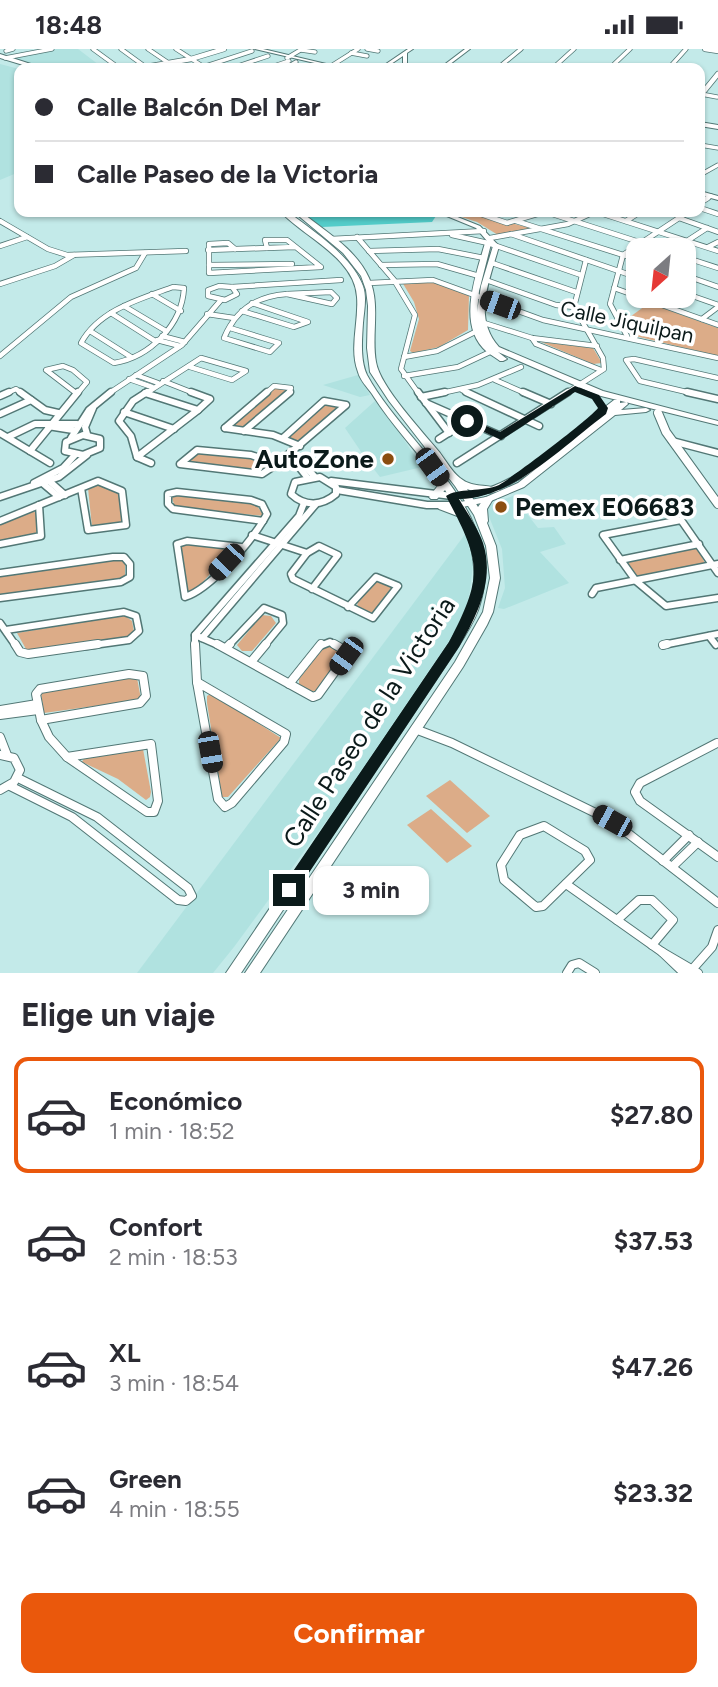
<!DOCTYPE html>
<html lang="es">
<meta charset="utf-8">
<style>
:root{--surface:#fff;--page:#f2f2f3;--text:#2b2b33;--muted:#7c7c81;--line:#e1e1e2;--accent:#ea580c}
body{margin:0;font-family:Figtree,sans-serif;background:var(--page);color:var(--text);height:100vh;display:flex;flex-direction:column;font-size:26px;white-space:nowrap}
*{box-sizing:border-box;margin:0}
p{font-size:23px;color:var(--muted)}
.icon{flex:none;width:38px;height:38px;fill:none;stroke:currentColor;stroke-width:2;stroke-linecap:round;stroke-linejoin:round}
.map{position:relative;height:924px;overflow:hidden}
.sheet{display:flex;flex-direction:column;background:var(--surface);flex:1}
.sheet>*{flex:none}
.guide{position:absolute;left:14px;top:14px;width:691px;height:154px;border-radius:14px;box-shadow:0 2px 5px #0004;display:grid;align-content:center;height:154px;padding:0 21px;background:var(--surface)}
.needle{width:46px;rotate:207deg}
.controls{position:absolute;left:626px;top:189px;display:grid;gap:14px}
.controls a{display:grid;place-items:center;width:70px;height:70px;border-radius:14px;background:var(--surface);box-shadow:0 2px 5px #0004;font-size:35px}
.end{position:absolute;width:32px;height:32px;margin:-16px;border:9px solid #0b1a1a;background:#fff;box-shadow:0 0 0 4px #fff}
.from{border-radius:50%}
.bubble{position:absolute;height:49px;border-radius:14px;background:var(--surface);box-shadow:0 2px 5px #0004;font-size:23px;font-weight:700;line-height:49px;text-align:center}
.car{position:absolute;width:21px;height:42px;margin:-21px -10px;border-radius:9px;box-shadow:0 0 5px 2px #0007;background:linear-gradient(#222 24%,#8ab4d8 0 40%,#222 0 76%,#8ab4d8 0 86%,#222 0)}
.guide b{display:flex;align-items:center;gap:24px;height:66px;font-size:26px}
.guide b+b{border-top:2px solid var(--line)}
.guide i{width:18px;height:18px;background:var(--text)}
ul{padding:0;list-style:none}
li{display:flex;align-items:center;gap:21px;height:116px;margin:0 14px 10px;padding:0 7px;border:4px solid transparent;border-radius:14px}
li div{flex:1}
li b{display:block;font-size:26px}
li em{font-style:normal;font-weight:700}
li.selected{border-color:var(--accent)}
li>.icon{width:63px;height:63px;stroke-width:1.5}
h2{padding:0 21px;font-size:32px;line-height:84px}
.button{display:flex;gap:14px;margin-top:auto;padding:14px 21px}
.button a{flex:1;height:80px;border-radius:14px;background:var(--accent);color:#fff;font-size:28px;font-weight:700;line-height:80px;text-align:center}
.status{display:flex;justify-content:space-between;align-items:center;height:49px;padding:0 35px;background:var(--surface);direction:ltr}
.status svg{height:19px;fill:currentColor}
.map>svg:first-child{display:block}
.built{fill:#b0e2e0}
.green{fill:#dcac88}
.water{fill:#53ccc9}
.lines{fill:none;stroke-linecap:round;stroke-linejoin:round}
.minor-far3-casing{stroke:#527775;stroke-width:5}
.minor-far2-casing{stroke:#527775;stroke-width:6}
.minor-far1-casing{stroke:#527775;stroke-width:9}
.minor-casing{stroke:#527775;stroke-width:10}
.tertiary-far1-casing{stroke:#527775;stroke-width:6}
.tertiary-casing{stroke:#527775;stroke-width:10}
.secondary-casing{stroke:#527775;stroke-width:2}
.primary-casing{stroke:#527775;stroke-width:2}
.minor-far3{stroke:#fff;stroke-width:3.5}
.minor-far2{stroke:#fff;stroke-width:4.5}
.minor-far1{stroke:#fff;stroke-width:6}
.minor{stroke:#fff;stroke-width:8}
.tertiary-far1{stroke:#fff;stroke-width:4.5}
.tertiary{stroke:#fff;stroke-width:8}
.secondary{fill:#fff;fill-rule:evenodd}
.primary{fill:#fff;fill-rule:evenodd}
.route{fill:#0b1a1a}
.poi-dot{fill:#8b4d10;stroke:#fff;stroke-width:2.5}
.labels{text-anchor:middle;stroke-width:7;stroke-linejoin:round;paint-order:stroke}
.far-street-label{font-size:21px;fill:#0b1a1a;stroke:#fff}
.poi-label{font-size:26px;font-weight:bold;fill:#0b1a1a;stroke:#fff;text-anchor:end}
.street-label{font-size:26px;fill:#0b1a1a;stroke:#fff}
</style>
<div class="status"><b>18:48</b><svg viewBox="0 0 49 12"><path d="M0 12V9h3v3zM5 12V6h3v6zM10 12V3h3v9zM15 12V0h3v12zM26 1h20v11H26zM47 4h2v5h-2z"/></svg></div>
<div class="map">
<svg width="718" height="924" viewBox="0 0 718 924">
<rect width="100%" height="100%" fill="#c3eae9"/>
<g class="built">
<polygon points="57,0 78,0 103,19 45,19 10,9"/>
<polygon points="0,15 19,20 19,123 0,131"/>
<polygon points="358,326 370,346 360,348 323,336"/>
<polygon points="375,352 399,383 422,418 380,428 366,410 345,379"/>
<polygon points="513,447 538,479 554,478 566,495 540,503 569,534 504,560 498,559 505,539 502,500 486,460 488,456"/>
<polygon points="466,484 473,515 470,541 467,558 453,586 338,756 234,898 213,924 137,924"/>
</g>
<g class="green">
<polygon points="446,163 468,163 534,180 498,186 477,173"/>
<polygon points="431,232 469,246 468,281 439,298 413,304 410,302 419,270 414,253 402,233"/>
<polygon points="649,254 718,279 718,307 631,286 623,273"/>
<polygon points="541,293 593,299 602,314 593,315"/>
<polygon points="276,338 287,342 242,380 230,378"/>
<polygon points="326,354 339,357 301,393 289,389"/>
<polygon points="198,403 247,409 270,417 261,423 184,414"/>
<polygon points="96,434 119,444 122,475 92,478 88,439"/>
<polygon points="174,445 255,454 264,467 175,458 172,449"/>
<polygon points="32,461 38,466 36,486 0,493 0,474"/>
<polygon points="185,493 232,500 195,542 188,542 181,498"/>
<polygon points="697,499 705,514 638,528 626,511"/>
<polygon points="118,510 125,513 125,528 120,530 0,546 0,526"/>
<polygon points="378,529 393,538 373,566 357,558 358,551"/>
<polygon points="124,566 132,572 134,583 126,588 32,601 26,600 17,584"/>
<polygon points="262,566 271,567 276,574 252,602 242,602 237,596"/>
<polygon points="331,597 343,604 342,607 317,642 308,642 299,636 299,630 324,598"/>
<polygon points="131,629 137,629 141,650 138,651 44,664 41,645 45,642"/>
<polygon points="212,644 281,689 228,748 222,748 207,654 207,647"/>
<polygon points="143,700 151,743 150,748 146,751 118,730 82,713 84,709"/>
<polygon points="450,731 490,767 467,784 426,747"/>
<polygon points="431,760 472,797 447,814 407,776"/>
</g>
<polygon class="water" points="307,163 427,163 436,167 432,173 322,178 306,167"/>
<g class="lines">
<g class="minor-far3-casing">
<g id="minor-far3">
<polyline points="93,0 119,19"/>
<polyline points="121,0 147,19"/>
<polyline points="148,0 176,19"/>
<polyline points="176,0 204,18"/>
<polyline points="367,0 378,2"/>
<polyline points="301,1 315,3"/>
<polyline points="6,2 13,0"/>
<polyline points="351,4 367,7"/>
<polyline points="5,9 52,0"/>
<polyline points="287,9 302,0"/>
<polyline points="331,17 358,0"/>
<polyline points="203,18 252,2"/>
<polyline points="232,19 268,7"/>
<polyline points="268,19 289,12"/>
<polyline points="286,19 296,13"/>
<polyline points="312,19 315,17"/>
<polyline points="498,19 521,0"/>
<polyline points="553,19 574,0"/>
<polyline points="610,19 630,0"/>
<polyline points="669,19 686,0"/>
<polyline points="701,45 717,48"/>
<polyline points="700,96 718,99"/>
<polyline points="700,126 718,116"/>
<polyline points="706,150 711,147"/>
</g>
</g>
<g class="minor-far2-casing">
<g id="minor-far2">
<polyline points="700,154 708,149"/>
<polyline points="700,159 718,165"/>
<polyline points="475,163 507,174 544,163"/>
<polyline points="546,163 664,201"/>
<polyline points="597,163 718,202"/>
<polyline points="679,169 718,183"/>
<polyline points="0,172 48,200 67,206 186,202"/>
<polyline points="516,172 639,211"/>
<polyline points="626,172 640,163"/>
<polyline points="511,185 639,229"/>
<polyline points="452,186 488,194 581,226"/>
<polyline points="357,188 394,231 415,266 401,320 419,345"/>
<polyline points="490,189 568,175 594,163"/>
<polyline points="331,190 484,182"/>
<polyline points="687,192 707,179"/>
<polyline points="0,197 27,188"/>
<polyline points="708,198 718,193"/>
<polyline points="235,200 228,194 209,195 209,224 321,218 287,191 265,191 267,199 295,198"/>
<polyline points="208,201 267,199"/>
<polyline points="369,202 438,200 484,209"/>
<polyline points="684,208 718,219"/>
<polyline points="492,214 576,243"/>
<polyline points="209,216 292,215"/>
<polyline points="381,216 437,215 479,227"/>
<polyline points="684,226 718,238"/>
<polyline points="486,231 556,256 574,258"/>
<polyline points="369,234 433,231 543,271 718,309"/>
<polyline points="0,235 55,217 74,206"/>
<polygon points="219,237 232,238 237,245 225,251 208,247 208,241"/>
<path d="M 173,238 L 184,239 C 182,276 150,308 114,314 L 81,294 C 99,261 140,250 173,238 Z"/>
<polyline points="232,238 341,231"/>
<polyline points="614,239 718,276"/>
<polygon points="331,243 337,249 332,255 287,245"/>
<polyline points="684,244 718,256"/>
<polyline points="152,245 181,262"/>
<polyline points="124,257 166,282"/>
<polyline points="242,262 294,278 308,273 252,254"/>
<polyline points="111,264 155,292"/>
<polyline points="207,265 234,269"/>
<polyline points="702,270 718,258"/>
<polyline points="481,273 532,289 597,297"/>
<path d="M 230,279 L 279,294 L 270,303 L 224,289 C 236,260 257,247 287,245"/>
<polyline points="90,282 131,308"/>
<polyline points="162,287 185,293"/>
<polyline points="627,287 610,255 623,206 688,163"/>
<polyline points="532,289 536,295 601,321"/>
<polyline points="157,291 180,297"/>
<polyline points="0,307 71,248 136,219 145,204"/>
<polyline points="404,308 437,302 475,283"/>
<polyline points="136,326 158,334"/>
<polyline points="404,327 458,318 490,303"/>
<polyline points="129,330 152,338"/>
<polyline points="495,331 527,345"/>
<polyline points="163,332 196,345"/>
<polyline points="462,341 470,345"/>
<polyline points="76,344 46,321 63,317 73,321 87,333 77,345"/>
<polyline points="5,345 16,340 22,345"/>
<polyline points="108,345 182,296 221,251"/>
<polyline points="145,345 201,309 246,322 232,331 190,318"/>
<polyline points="265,345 274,337 291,339 288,345"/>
<polyline points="437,345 478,336 521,318"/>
<polyline points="565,345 604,320 603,309 574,258 586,211"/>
<polyline points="695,345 640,332 626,311 634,310 718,329"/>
</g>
</g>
<g class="minor-far1-casing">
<g id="minor-far1">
<polyline points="20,343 45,361 58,364"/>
<polyline points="147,343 133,352 119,372 131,387 137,408 151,414"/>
<polyline points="418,343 449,384"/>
<polyline points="466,343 539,377"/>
<polyline points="523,343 551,355"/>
<polyline points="687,343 718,350"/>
<polyline points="145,344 198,361 210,350 191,343"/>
<polyline points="0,347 9,343"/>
<polyline points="421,348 445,343"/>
<polyline points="426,354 501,387"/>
<polyline points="124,363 174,380"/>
<polyline points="0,365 31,351"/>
<polyline points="48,377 73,381"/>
<polyline points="225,379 267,343"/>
<polyline points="225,379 273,386 300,397"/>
<polyline points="244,382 290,343"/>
<polyline points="0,384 50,414"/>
<polyline points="87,385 85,378 93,359"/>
<polygon points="83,386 100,390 100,399 83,406 65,402 66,393"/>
<polyline points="8,388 35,375 77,375"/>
<polyline points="71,389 89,361 111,343"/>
<polyline points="439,390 467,372"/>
<polyline points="672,392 718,404"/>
<polygon points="197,401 251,406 277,415 262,425 180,415"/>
<polyline points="30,402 78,343"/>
<polyline points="293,404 314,427"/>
<polyline points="137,408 198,361"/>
<polyline points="285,410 299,418 307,428"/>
<polyline points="457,414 568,343"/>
<polyline points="277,415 346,356 324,352 283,389"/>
<path d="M 320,428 L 336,438 L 336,445 C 322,457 305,458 291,445 L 295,433 Z"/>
<polyline points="48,431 65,446"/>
<polyline points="40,432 59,448"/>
<polyline points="331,432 452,447"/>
<polyline points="34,434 63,419 75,406"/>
<polyline points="337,441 427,456 458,456"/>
<polygon points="177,443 251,451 262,455 267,465 263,472 173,460 168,455 168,445"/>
<polyline points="0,448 59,428 87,406"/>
<polyline points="0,472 98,432 122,442 126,476 88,481 81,439"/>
<polyline points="252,486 307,504"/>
<polyline points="0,495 41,487 39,456"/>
<path d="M 241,498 L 187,492 L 177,495 L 185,548 C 210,540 249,495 263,472"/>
<polyline points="620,511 699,495"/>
<polyline points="0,524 113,508 124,508 130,515 130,528 121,533 0,549"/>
<polyline points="718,524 681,471 603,486 636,532 666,557 718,549"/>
<polyline points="312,540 338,506 319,497 307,504 291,525 293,530 373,569 398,537 376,528 348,558"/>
<polyline points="592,545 596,539 718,515"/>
<polyline points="0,574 16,597"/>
<polyline points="6,581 124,563 136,567 139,582 129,591 86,597"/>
<polyline points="195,586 220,597"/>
<polyline points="709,587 716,596"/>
<polyline points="202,589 316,455"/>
<polyline points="663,596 718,585"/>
<polyline points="195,597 195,586 299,467 304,454"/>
<polyline points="228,597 264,559 282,566 283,574 264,597"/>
<polyline points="320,597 330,593 337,597"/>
</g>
</g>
<g class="minor-casing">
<g id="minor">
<polyline points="15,595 20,603 28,605 98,595"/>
<polyline points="195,595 197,633"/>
<polyline points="217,595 313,648 318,646 346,607 346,602 334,595"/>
<polyline points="663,596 667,595"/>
<polyline points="226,599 230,595"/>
<polyline points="251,613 266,595"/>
<polygon points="129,625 143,627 146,647 140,654 41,671 36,645 40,640"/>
<polygon points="197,633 286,685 284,693 232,754 225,758 218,750"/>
<polyline points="289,635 321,595"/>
<polyline points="0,661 37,655"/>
<polyline points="0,666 38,661"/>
<polyline points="41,671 49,688 67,708"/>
<polyline points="415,680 452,694 612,772 718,854"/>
<polyline points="0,688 7,706"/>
<polyline points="717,694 640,734 635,743 640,752 718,808"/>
<polygon points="151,695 158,752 154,763 147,763 67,708"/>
<polyline points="0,706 14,709 20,721 14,733 0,741"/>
<polyline points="10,737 72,768 178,851 186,852 192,847 188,839 97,768 18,729"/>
<polygon points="544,777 585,802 590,811 543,857 536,858 504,831 501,816 520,786"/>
<polyline points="663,812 689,786"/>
<polyline points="672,818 698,793"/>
<polyline points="566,835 662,903 698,924"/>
<polyline points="617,871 639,851 652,851 673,871 652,896"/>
<polyline points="662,903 684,924"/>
<polyline points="567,924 572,916 579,914 595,924"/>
<polyline points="689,924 712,898 718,881"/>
</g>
</g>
<g class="tertiary-far1-casing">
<g id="tertiary-far1">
<polyline points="705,0 718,2"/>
<polyline points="140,19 191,10 224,0"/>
<polyline points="700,47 718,25"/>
</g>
</g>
<g class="tertiary-casing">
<polyline id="tertiary" points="658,364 666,383 718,455"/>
</g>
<g class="secondary-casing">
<g id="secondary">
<polygon points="255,0 263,0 343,19 336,19"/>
<polygon points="408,0 413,0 407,4 407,19 403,19 403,7 385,19 380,19"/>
<polygon points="465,0 470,0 445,19 440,19"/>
<polygon points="700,73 718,76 718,80 700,77"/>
<polygon points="700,142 718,147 718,151 700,146"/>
<path d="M 437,163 L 445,163 L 480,177 L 499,197 C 490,231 472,268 499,298 L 603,342 L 718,372 L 718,376 L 597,346 L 498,303 L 507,310 L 503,312 L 500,312 C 496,309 491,306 487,303 C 456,277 476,226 485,194 L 487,192 L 476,179 ZM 491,195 L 493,197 L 481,237 L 477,263 L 479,242 Z"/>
<path d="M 614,351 L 620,351 L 620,354 L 627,353 L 628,355 L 621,361 L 646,359 L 650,361 L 646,363 L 615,366 L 524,438 L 491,452 L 458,459 L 454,456 L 455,454 L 486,448 L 518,434 L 536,420 C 514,435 490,446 463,449 C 457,449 453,450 448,447 C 455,443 465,444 474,443 C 488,440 502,434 514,427 C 551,407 581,376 614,351 Z"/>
</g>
</g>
<g class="primary-casing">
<g id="primary">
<polygon points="0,5 40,18 41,19 33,19 0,9"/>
<path d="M 281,163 L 288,163 C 312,181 352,207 363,237 C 367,248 364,262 363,274 C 362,290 360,311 367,326 C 405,397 508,463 480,555 C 476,571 466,584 458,598 L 241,924 L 226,924 L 450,593 C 456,582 464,571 468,559 C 480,529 473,496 460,468 L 439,460 L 437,458 L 442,455 L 456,459 L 445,441 L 437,450 L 431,450 L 429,448 L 440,434 C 419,404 392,377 372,345 C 367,338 360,331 358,323 C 349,299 359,273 357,248 C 355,209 304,188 281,163 Z"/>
<path d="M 294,163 L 301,163 C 325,182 356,200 369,229 C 381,256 371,285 376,313 C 380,338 423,383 440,404 C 446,412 452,423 460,429 C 473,440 489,434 500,441 C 492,446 476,444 467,440 L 478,458 L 485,448 L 491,448 L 493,450 L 487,460 L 488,472 L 487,474 L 496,497 L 500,529 L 493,563 L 487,576 L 463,618 L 260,924 L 245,924 L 455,613 L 483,563 L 490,529 L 486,497 L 474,466 L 455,437 L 389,352 L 370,323 L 367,299 L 368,257 L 366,241 L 361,227 L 343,204 Z"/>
</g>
</g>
<use href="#minor-far3" class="minor-far3"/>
<use href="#minor-far2" class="minor-far2"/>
<use href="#minor-far1" class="minor-far1"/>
<use href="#minor" class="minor"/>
<use href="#tertiary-far1" class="tertiary-far1"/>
<use href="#tertiary" class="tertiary"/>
<use href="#secondary" class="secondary"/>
<use href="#primary" class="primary"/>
</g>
<path class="route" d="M 575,337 L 599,346 L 608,359 L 606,365 C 564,396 513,450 459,450 C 467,464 478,479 483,494 C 495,531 477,567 459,598 L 294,846 L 283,846 L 283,837 L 449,593 C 484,526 481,513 446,447 C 457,439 483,443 499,436 C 513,428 591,369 598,359 L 592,350 L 575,343 L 501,391 L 461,372 L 470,370 L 500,383 Z"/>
<g class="poi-dot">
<circle cx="388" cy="410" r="7"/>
<circle cx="501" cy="458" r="7"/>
</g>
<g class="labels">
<g class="far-street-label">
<text transform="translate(627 273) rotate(12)" y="7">Calle Jiquilpan</text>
</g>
<g class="poi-label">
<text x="374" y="419">AutoZone</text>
<text x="515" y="467" text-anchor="start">Pemex E06683</text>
</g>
<g class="street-label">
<text transform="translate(369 673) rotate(-57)" y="9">Calle Paseo de la Victoria</text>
</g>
</g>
</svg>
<div class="controls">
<a><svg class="needle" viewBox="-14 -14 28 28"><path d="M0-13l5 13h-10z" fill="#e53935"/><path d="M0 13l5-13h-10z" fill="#7c7c81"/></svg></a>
</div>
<i class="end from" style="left:467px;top:372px"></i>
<i class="end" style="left:289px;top:841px"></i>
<div class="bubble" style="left:313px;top:817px;width:116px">3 min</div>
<i class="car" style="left:500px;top:256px;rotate:290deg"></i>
<i class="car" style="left:432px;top:418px;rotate:144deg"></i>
<i class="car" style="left:226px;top:513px;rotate:223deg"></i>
<i class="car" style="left:346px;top:607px;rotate:216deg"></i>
<i class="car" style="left:210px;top:703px;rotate:170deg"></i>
<i class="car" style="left:612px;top:772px;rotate:299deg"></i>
<div class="guide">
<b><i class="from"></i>Calle Balcón Del Mar</b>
<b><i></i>Calle Paseo de la Victoria</b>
</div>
</div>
<section class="sheet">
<h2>Elige un viaje</h2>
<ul>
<li class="selected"><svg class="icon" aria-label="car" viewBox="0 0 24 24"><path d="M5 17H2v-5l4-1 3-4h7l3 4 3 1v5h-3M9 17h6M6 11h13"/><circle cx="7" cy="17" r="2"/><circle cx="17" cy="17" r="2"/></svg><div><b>Económico</b><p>1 min · 18:52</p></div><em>$27.80</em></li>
<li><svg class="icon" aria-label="car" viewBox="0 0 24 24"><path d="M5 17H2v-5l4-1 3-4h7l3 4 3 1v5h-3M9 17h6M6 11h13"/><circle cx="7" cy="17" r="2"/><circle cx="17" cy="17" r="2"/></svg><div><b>Confort</b><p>2 min · 18:53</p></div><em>$37.53</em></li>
<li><svg class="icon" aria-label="car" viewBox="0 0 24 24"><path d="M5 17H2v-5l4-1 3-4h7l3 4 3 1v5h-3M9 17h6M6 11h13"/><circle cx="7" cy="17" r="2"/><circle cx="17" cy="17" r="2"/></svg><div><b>XL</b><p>3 min · 18:54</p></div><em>$47.26</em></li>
<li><svg class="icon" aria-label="car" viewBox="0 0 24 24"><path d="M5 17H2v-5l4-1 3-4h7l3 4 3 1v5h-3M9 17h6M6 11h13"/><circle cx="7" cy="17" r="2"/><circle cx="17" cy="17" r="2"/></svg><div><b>Green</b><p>4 min · 18:55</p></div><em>$23.32</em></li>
</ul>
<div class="button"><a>Confirmar</a></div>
</section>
